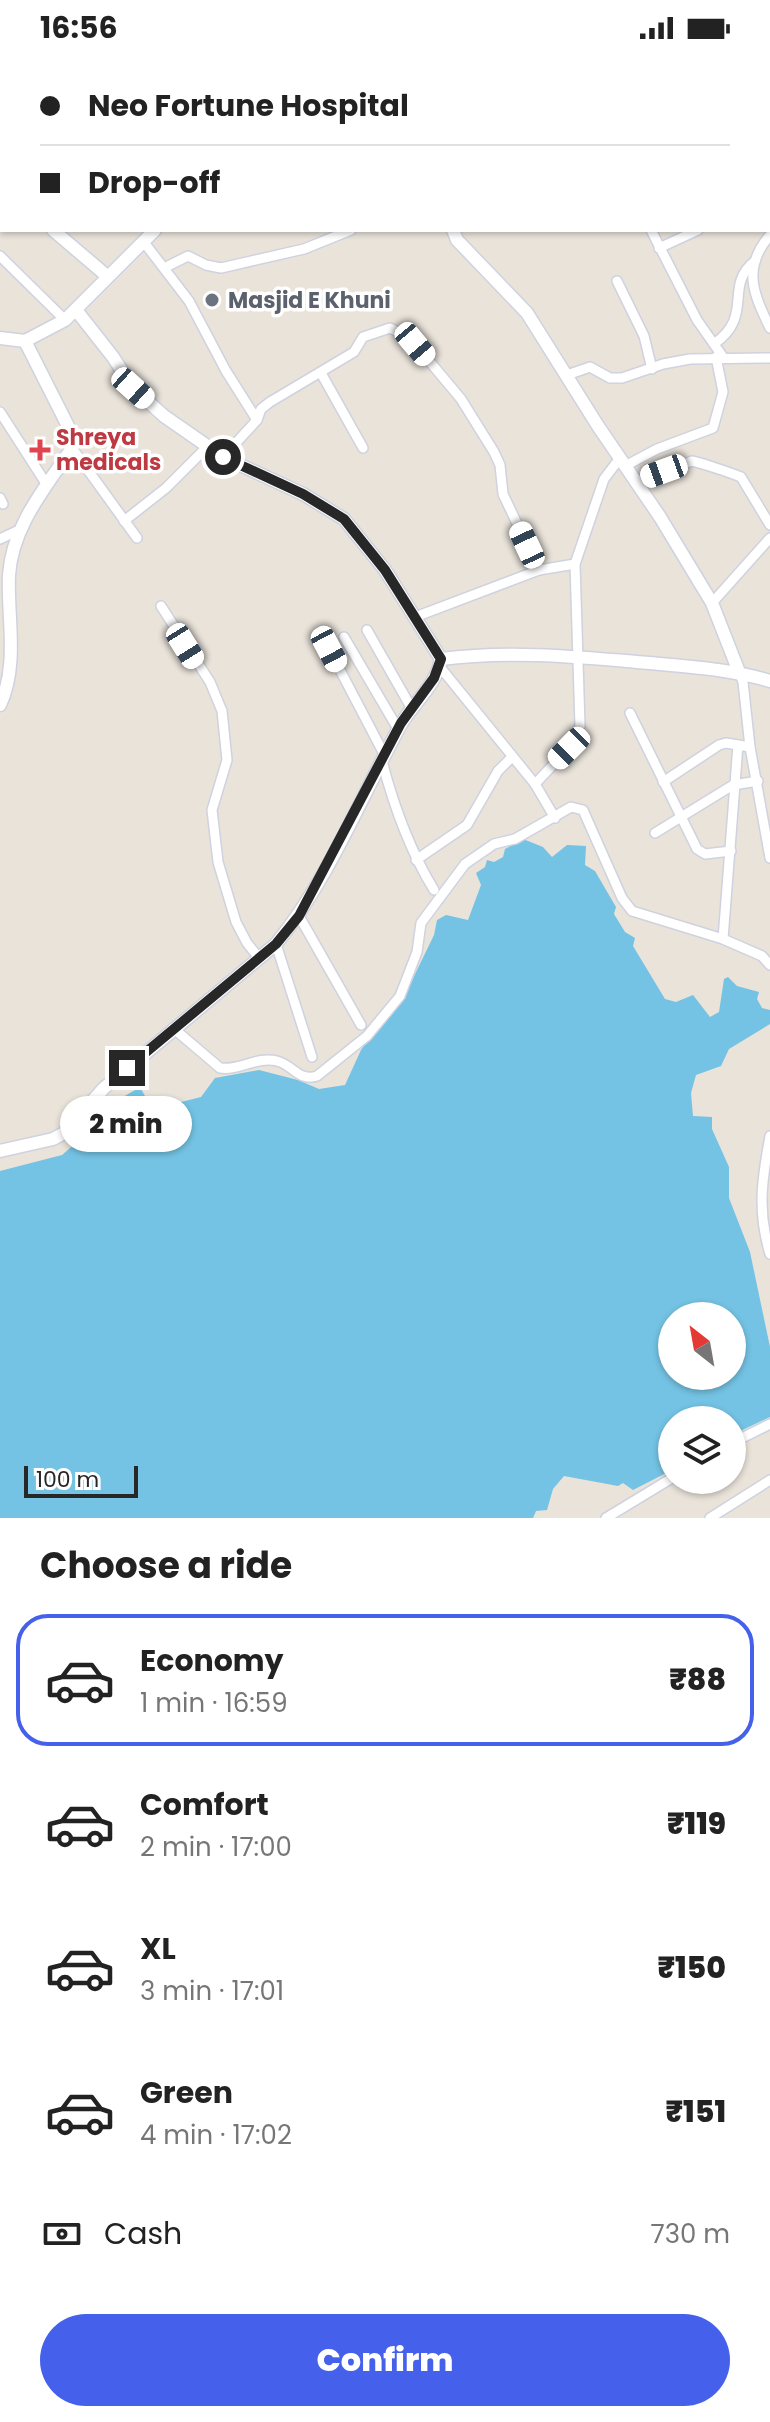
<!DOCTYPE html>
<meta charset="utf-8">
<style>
:root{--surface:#fff;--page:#f6f6f6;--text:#222;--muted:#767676;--line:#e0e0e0;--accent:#4560ea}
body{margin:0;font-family:Poppins,sans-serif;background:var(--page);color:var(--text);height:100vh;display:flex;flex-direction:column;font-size:30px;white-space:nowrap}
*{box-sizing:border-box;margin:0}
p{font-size:26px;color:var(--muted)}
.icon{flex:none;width:44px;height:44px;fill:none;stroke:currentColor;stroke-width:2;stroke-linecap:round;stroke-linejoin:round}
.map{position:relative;height:1462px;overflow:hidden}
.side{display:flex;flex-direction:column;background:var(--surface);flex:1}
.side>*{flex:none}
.top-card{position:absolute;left:0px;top:0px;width:770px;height:176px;box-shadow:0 2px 6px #0004;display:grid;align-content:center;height:176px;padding:0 40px;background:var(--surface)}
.needle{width:52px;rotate:329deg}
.fabs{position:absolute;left:658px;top:1246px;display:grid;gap:16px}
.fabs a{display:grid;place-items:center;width:88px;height:88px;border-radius:50%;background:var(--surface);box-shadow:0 2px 6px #0004;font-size:40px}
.scale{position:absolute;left:24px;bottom:20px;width:114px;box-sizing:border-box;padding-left:8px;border:4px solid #272727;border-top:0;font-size:22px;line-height:28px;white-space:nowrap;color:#272727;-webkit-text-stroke:6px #fff;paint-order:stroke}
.end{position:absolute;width:36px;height:36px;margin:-18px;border:10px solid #272727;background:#fff;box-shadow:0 0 0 4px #fff}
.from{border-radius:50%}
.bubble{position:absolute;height:56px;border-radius:28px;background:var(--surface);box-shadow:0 2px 6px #0004;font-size:26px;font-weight:800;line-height:56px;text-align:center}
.car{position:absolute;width:24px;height:48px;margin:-24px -12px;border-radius:10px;box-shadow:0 0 6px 2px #0007;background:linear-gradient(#fff 24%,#345 0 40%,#fff 0 76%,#345 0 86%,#fff 0)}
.top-card b{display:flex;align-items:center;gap:28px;height:76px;font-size:30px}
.top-card b+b{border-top:2px solid var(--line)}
.top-card i{width:20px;height:20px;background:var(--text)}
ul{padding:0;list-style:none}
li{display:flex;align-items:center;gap:24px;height:132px;margin:0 16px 12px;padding:0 24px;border:4px solid transparent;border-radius:32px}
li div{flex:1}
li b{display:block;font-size:30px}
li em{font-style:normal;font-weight:800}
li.current{border-color:var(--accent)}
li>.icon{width:72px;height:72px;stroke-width:1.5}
h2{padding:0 40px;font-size:36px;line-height:96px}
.pay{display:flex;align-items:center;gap:20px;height:88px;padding:0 40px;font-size:30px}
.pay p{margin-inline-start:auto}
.primary-button{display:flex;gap:16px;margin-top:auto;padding:16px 40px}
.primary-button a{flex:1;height:92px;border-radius:48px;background:var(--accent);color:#fff;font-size:32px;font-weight:800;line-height:92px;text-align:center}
.status{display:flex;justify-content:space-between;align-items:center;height:56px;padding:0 40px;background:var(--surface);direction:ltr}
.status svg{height:22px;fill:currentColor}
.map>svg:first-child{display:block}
.water{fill:#74c3e4;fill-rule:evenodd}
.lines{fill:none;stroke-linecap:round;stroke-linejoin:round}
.street-casing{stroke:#cfd2df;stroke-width:12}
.secondary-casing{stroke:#cfd2df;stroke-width:15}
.street{stroke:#fff;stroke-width:9}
.secondary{stroke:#fff;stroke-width:12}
.route{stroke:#272727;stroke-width:10}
.worship-dot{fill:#6b7280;stroke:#fff;stroke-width:3}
.health-dot{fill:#e0444e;stroke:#fff;stroke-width:3}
.labels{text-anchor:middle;stroke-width:7;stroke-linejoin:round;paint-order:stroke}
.worship-label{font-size:22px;font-weight:bold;fill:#5b616d;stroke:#fff;text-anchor:start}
.health-label{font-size:22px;font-weight:bold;fill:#be3a42;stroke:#fff;text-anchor:start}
</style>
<div class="status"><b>16:56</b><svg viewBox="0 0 49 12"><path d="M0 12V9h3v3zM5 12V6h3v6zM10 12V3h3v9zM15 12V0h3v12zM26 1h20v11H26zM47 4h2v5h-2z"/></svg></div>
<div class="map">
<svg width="770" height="1462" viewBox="0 0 770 1462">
<rect width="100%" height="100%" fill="#e9e3da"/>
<path class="water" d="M 523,783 L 543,791 L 552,801 L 567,789 L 586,790 L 585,809 L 595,815 L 616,851 L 614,858 L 625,876 L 635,882 L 633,890 L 665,943 L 676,946 L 693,939 L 710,961 L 719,956 L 724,923 L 728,921 L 737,930 L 759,936 L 757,943 L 762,952 L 770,954 L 770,968 L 729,993 L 721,1010 L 696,1019 L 691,1037 L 693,1060 L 712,1061 L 712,1073 L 729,1111 L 729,1142 L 750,1196 L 770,1291 L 770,1361 L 732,1379 L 732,1364 L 672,1364 L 672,1414 L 633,1434 L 623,1427 L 618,1430 L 564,1420 L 553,1433 L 547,1454 L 536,1455 L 533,1462 L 0,1462 L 0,1115 L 62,1099 L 116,1052 L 118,1044 L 140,1031 L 145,1040 L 137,1045 L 137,1061 L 159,1062 L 173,1048 L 201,1041 L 215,1022 L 259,1014 L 298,1024 L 319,1033 L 345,1029 L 361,994 L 387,958 L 401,947 L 434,879 L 437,864 L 446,859 L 468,864 L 481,829 L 476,817 L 485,811 L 487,804 L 494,806 L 503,801 L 505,793 ZM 672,1260 L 732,1260 L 732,1320 L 672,1320 Z"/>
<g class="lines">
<g class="street-casing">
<g id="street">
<polyline points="31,0 32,2"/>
<polyline points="223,0 223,2"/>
<polyline points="768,79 770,78"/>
<polyline points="768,171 770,172"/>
<polyline points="651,174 697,264 723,301"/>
<path d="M 770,179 C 742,212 753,237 770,272"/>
<polyline points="143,185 189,245 226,315 257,364"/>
<polyline points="659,192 698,174"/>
<polyline points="0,200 65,264"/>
<polyline points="164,212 188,200 206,209 221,212 304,193 351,174"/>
<polyline points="617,225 644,280 652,313"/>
<path d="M 714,288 C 755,259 723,230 755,205"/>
<polyline points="321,317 363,392"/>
<polyline points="567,319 590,311 610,322 622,322 663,308 690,303 770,302"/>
<polyline points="0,356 47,429"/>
<polyline points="72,392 137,482"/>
<polyline points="223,401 257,364 261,353 270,346 354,296 363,281 390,272 406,280 415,288 461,343 494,396 500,409 503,438 539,514"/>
<polyline points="625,410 657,393 713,372 723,336 716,301"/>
<path d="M 636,426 L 692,405 C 702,407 731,417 741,421 L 770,469"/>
<polyline points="0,442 3,448"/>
<polyline points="124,465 166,432 208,390"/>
<polyline points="0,483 19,474"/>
<polyline points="712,547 770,482"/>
<polyline points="161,550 210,626 222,655 227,704 212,754 218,806 236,866 247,887 259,902"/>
<polyline points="415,561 539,514 575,508"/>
<polyline points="367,574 412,653"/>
<polyline points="344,581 398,673"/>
<polyline points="329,593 385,700"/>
<polyline points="440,611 535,728 555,762"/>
<polyline points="739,616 743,626 750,691 770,802"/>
<polyline points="630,657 697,793 705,798 731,795"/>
<path d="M 382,705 C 394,751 409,793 434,834"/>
<polyline points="663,726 719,689 726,687 738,689"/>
<polyline points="535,728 569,692 580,670 575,508 604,423 620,402"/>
<polyline points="655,777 733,729 758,725"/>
<polyline points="416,804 467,769 498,715 512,701"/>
<polyline points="299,860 361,969"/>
<polyline points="723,883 738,689 750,691"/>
<polyline points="276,888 312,1001"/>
<path d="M 173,972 L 220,1012 C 239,1015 257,1000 277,1005 C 293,1009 299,1026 317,1020 L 367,980 L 400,940 L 417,896 L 421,867 L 465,808 L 494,788 L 515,783 L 571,751 L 583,754 L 622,842 L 632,855 L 723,883 L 762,900 L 770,909"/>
<path d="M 770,1080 C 762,1123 757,1155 770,1198"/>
<polyline points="732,1387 770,1368"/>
<polyline points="606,1462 672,1422"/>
<polyline points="710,1462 770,1424"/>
</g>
</g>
<g class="secondary-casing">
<g id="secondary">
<polyline points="466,2 470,0"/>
<polyline points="0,128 2,130"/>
<polyline points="53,174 107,220"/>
<polyline points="453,174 457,184 527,257 598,370 660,461 712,547 739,616"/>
<path d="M 76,254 L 113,301 L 133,332 L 164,360 L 223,401 L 303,438 L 344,463 L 385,514 L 441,603 C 511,594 579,601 649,607 C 690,611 730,613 770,625"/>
<polyline points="0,282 25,285 65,264 155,174"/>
<path d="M 0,649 C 19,608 7,561 9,519 C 12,470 46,431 72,392 L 71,376 L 25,285"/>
<path d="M 0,1095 L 53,1083 L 64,1077 L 104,1032 L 276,888 C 329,823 360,743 400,670 C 412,648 437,629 441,603"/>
</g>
</g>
<use href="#street" class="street"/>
<use href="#secondary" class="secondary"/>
</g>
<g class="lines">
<polyline class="route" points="127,1012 276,888 299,860 401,667 434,622 441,603 385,514 344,463 303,438 223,401"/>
</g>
<circle class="worship-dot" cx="212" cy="244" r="8"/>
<path class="health-dot" d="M36 382h8v8h8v8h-8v8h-8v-8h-8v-8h8z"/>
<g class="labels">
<g class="worship-label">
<text x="228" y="252">Masjid E Khuni</text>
</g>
<g class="health-label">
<text x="56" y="389">Shreya<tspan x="56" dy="25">medicals</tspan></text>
</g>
</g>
</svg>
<div class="fabs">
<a><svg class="needle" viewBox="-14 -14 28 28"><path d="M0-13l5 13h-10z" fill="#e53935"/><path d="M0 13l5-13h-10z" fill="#767676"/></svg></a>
<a><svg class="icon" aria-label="layers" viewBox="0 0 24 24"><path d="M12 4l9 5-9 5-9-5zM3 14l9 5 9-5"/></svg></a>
</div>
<div class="scale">100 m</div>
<i class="end from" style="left:223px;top:401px"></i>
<i class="end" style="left:127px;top:1012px"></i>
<div class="bubble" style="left:60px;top:1040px;width:132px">2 min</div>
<i class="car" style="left:415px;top:288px;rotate:140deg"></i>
<i class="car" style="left:133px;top:332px;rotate:132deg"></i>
<i class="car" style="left:664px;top:415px;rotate:250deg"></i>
<i class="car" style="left:527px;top:489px;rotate:335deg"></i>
<i class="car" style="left:185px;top:590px;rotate:148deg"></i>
<i class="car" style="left:329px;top:593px;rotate:152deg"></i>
<i class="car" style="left:569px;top:692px;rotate:225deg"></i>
<div class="top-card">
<b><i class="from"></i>Neo Fortune Hospital</b>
<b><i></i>Drop-off</b>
</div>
</div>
<section class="side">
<h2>Choose a ride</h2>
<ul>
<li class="current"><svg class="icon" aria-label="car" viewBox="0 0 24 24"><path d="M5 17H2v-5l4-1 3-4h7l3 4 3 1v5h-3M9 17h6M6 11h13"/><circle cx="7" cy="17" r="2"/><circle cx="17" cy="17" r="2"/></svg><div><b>Economy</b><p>1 min · 16:59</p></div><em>₹88</em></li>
<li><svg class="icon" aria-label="car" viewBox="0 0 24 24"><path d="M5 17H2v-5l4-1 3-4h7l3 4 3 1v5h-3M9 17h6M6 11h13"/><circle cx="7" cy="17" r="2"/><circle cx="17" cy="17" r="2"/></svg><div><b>Comfort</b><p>2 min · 17:00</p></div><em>₹119</em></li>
<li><svg class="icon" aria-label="car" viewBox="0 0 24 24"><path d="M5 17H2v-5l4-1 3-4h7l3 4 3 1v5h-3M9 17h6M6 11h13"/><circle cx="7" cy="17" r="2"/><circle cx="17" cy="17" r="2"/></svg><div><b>XL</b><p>3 min · 17:01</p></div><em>₹150</em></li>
<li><svg class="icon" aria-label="car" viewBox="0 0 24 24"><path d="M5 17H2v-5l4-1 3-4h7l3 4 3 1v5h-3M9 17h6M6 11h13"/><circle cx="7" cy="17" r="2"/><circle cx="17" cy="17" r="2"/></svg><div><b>Green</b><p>4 min · 17:02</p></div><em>₹151</em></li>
</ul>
<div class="pay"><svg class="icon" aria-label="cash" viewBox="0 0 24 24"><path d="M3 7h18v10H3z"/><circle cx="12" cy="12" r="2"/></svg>Cash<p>730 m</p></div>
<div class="primary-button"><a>Confirm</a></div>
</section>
